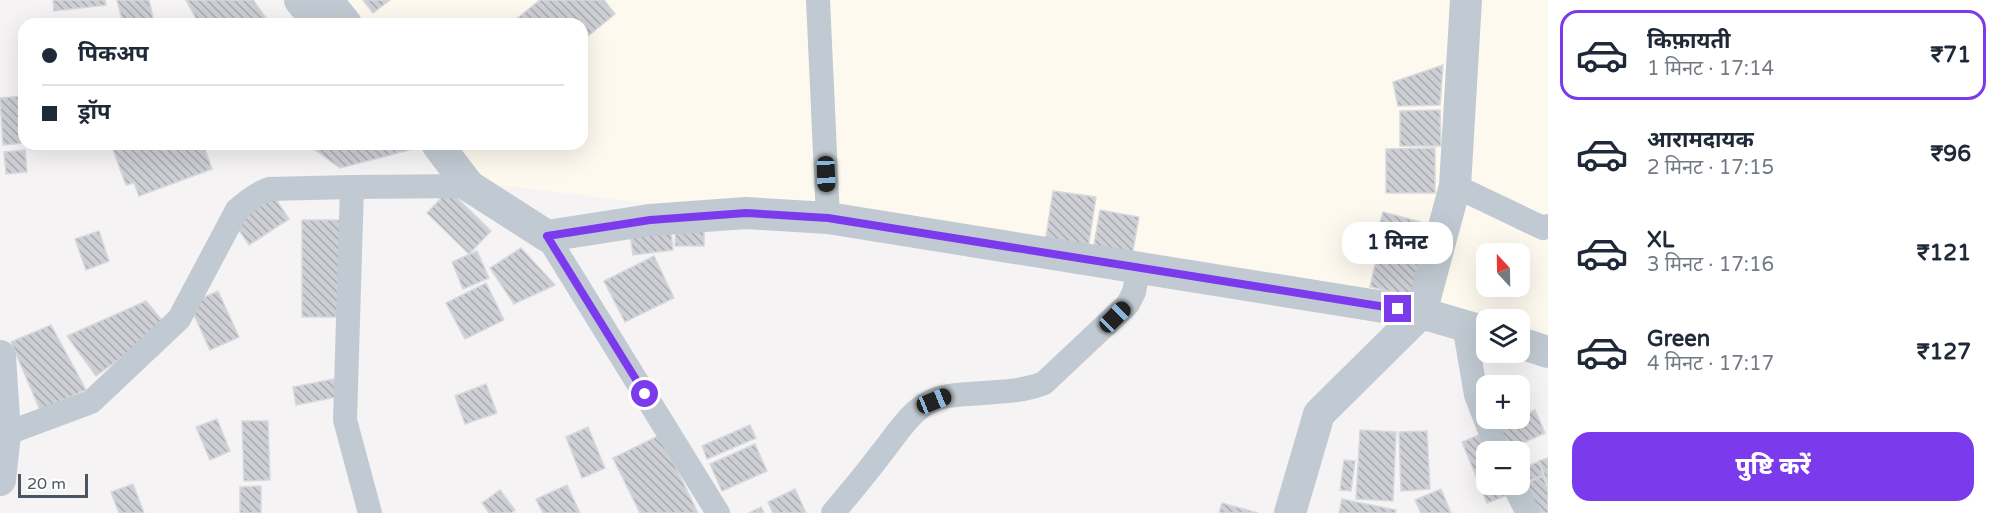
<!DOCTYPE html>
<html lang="hi">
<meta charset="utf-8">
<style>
:root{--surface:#fff;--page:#f2f2f3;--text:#1f2937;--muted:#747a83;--line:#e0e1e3;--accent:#7c3aed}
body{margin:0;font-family:"Varela Round","Noto Sans Devanagari",sans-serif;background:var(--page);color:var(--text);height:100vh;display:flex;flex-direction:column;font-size:22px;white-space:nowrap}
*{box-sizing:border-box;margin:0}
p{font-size:20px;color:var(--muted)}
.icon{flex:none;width:33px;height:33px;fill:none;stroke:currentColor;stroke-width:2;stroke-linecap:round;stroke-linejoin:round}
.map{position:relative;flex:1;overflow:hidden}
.details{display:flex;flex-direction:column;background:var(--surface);width:450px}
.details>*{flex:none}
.hud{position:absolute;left:18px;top:18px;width:570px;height:132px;border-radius:18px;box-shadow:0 6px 24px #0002;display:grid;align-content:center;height:132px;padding:0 24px;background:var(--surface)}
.needle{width:39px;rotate:338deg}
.fabs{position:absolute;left:1476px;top:243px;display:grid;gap:12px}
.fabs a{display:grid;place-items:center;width:54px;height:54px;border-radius:12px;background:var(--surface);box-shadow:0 6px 24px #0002;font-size:30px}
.scale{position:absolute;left:18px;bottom:15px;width:70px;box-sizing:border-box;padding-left:6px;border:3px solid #4a5661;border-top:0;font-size:16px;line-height:21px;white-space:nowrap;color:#4a5661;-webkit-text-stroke:4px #fff;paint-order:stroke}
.end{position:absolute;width:27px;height:27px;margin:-14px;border:8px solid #7c3aed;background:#fff;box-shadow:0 0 0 3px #fff}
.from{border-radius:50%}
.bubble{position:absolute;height:42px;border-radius:18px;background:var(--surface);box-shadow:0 6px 24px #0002;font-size:20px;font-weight:800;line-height:42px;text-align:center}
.car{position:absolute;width:18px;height:36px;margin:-18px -9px;border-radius:8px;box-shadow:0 0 4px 2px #0007;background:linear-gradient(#222 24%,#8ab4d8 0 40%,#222 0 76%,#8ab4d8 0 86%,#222 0)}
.hud b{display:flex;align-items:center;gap:21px;height:57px;font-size:22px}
.hud b+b{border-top:2px solid var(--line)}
.hud i{width:15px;height:15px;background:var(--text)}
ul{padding:10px 0 0;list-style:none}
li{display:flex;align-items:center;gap:18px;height:90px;margin:0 12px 9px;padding:0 12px;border:3px solid transparent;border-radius:18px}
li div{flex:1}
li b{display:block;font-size:22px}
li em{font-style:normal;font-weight:800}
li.selected{border-color:var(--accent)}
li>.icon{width:54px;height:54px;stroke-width:1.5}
.primary-button{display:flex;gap:12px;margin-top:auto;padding:12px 24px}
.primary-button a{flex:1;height:69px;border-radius:18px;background:var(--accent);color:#fff;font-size:24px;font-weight:800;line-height:69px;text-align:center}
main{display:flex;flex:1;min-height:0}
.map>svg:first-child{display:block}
.commercial{fill:#fdf9ef;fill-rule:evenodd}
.building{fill:url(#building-back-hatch);stroke:#d7d9de;stroke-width:1.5}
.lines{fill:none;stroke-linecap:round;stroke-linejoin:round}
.minor{stroke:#c1cad2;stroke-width:24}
.tertiary{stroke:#c1cad2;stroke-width:32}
.route{stroke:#7c3aed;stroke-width:8}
</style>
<main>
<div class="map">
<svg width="1548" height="513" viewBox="0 0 1548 513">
<defs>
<pattern id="building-back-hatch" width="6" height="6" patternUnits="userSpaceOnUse" patternTransform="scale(1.5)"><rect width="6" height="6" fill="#cdcfd5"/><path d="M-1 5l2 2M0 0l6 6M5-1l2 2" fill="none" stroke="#a8abb0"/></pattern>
</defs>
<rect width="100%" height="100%" fill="#f5f3f3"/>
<path class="commercial" d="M 328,0 L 1548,0 L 1548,355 L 1520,345 L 1520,320 L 1486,320 L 741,215 L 484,183 L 451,144 L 582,144 L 582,24 L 349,24 ZM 1486,254 L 1520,254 L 1520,286 L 1486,286 Z"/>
<g class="building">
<polygon points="53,0 105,0 106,5 54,11"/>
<polygon points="117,0 149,0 154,22 123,24"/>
<polygon points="186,0 253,0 266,18 255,24 199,24"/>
<polygon points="363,0 390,0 373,13"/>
<polygon points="540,0 604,0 615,14 582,41 582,24 510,24"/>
<polygon points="1443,65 1440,105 1398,106 1393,82"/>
<polygon points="24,96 24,143 3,145 0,98"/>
<polygon points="1440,110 1441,146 1400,146 1400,111"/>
<polygon points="111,144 203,144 212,169 139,196 134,183 126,185"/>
<polygon points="307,144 414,144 417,148 340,168"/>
<polygon points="1435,148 1435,193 1386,193 1386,149"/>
<polygon points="25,150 27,172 6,174 4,152"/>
<polygon points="449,190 491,231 469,254 427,213"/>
<polygon points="1053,191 1096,197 1088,249 1045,243"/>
<polygon points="273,195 289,219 249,245 233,221"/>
<polygon points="1100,210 1139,217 1132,256 1093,250"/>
<polygon points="1383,212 1428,224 1421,253 1375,242"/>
<polygon points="302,220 343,220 344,317 302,317"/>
<polygon points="670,223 673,250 633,255 629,228"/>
<polygon points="676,223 704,224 704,246 675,246"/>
<polygon points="99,231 109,261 86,270 75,239"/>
<polygon points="1379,247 1420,256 1411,296 1370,287"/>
<polygon points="521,248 555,285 514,304 490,268"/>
<polygon points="477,251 489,278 463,289 452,262"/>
<polygon points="654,256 674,298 625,322 604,281"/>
<polygon points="486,283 504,320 465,339 446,303"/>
<polygon points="218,291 239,337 210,350 189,304"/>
<polygon points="146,301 166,325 96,376 67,336"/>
<polygon points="51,325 86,390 40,410 11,342"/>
<polygon points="334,379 337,397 296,405 293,387"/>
<polygon points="486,384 497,413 465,424 455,396"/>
<polygon points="1535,410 1545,433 1518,445 1527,466 1539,462 1543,475 1520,484 1520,452 1501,452 1491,429 1515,418 1520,418 1520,416"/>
<polygon points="217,419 230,451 210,460 196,427"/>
<polygon points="242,421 268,421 270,480 244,481"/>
<polygon points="750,425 756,438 707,459 702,446"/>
<polygon points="588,427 605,468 582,478 566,437"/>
<polygon points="1360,430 1396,432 1393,501 1356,499"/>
<polygon points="1427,431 1430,489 1401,491 1399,432"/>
<polygon points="1486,432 1486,484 1507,484 1511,494 1487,503 1462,442"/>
<polygon points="660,435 698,513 640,513 613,458"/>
<polygon points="755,444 767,471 722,491 710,464"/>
<polygon points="1548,458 1548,485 1539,461"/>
<polygon points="1344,460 1355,461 1351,491 1340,490"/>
<polygon points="1543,476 1548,489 1548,513 1534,513 1522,485"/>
<polygon points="133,484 144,513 119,513 111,492"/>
<polygon points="567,485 580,513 543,513 536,499"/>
<polygon points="261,486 261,513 240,513 240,487"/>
<polygon points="795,489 806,513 773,513 768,502"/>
<polygon points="1441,489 1451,513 1421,513 1415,500"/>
<polygon points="500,490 515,510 511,513 489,513 482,503"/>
<polygon points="1342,499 1396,510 1395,513 1339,513"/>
<polygon points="1222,503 1258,513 1219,513"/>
<polygon points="761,507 764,513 749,513"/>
</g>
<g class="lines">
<g class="minor">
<polyline points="818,0 828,218"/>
<polyline points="1455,186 1543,228 1548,226"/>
<polyline points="547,236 718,513"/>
<polyline points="1464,325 1476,395 1498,452"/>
<path d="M 5,434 L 91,402 L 179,319 L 237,210 C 247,201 256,194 269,189 L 352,187"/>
<polyline points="1513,484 1528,513"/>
<polyline points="370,513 345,420 352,187 469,186"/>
<path d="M 833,513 C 849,494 865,475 880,455 C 900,431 914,401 948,396 C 980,391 1014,395 1044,383 L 1128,304 L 1134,292 L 1139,266"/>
</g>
<g class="tertiary">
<polyline points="300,0 319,24"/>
<polyline points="327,0 346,24"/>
<polyline points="437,144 469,186 547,236 650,220 746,213 828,218 1421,313 1486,332"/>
<polyline points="1520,343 1548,352"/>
<polyline points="0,356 5,434 0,480"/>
<polyline points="1290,513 1319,414 1421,313 1455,186 1466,0"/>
</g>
</g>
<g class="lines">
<polyline class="route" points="645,394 547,236 650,220 746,213 828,218 1398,309"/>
</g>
</svg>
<div class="fabs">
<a><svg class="needle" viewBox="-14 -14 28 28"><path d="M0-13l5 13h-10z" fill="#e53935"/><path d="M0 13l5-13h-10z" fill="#747a83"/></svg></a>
<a><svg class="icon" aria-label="layers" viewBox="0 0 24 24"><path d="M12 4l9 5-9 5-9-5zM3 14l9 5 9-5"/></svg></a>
<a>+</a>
<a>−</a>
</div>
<div class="scale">20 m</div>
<i class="end from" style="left:645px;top:394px"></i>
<i class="end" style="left:1398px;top:309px"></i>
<div class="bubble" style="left:1342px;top:222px;width:111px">1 मिनट</div>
<i class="car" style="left:826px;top:174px;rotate:178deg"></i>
<i class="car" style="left:1115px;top:317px;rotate:45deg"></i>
<i class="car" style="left:934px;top:401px;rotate:68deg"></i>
<div class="hud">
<b><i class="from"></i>पिकअप</b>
<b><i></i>ड्रॉप</b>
</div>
</div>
<section class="details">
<ul>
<li class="selected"><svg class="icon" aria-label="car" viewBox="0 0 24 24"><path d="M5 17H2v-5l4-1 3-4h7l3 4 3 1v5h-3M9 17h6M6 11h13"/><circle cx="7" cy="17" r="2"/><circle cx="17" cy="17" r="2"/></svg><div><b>किफ़ायती</b><p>1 मिनट · 17:14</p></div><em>₹71</em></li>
<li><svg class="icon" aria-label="car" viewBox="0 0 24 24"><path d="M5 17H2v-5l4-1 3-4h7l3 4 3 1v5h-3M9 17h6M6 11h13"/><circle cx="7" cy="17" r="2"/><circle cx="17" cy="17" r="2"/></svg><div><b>आरामदायक</b><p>2 मिनट · 17:15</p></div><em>₹96</em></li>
<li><svg class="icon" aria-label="car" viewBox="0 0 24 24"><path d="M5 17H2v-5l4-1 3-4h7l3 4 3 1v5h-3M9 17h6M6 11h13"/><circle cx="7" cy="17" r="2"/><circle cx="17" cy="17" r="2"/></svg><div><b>XL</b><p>3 मिनट · 17:16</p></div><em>₹121</em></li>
<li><svg class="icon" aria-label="car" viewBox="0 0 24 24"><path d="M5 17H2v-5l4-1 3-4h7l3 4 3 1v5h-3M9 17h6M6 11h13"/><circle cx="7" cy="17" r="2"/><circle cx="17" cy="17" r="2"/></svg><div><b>Green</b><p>4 मिनट · 17:17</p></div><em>₹127</em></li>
</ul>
<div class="primary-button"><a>पुष्टि करें</a></div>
</section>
</main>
